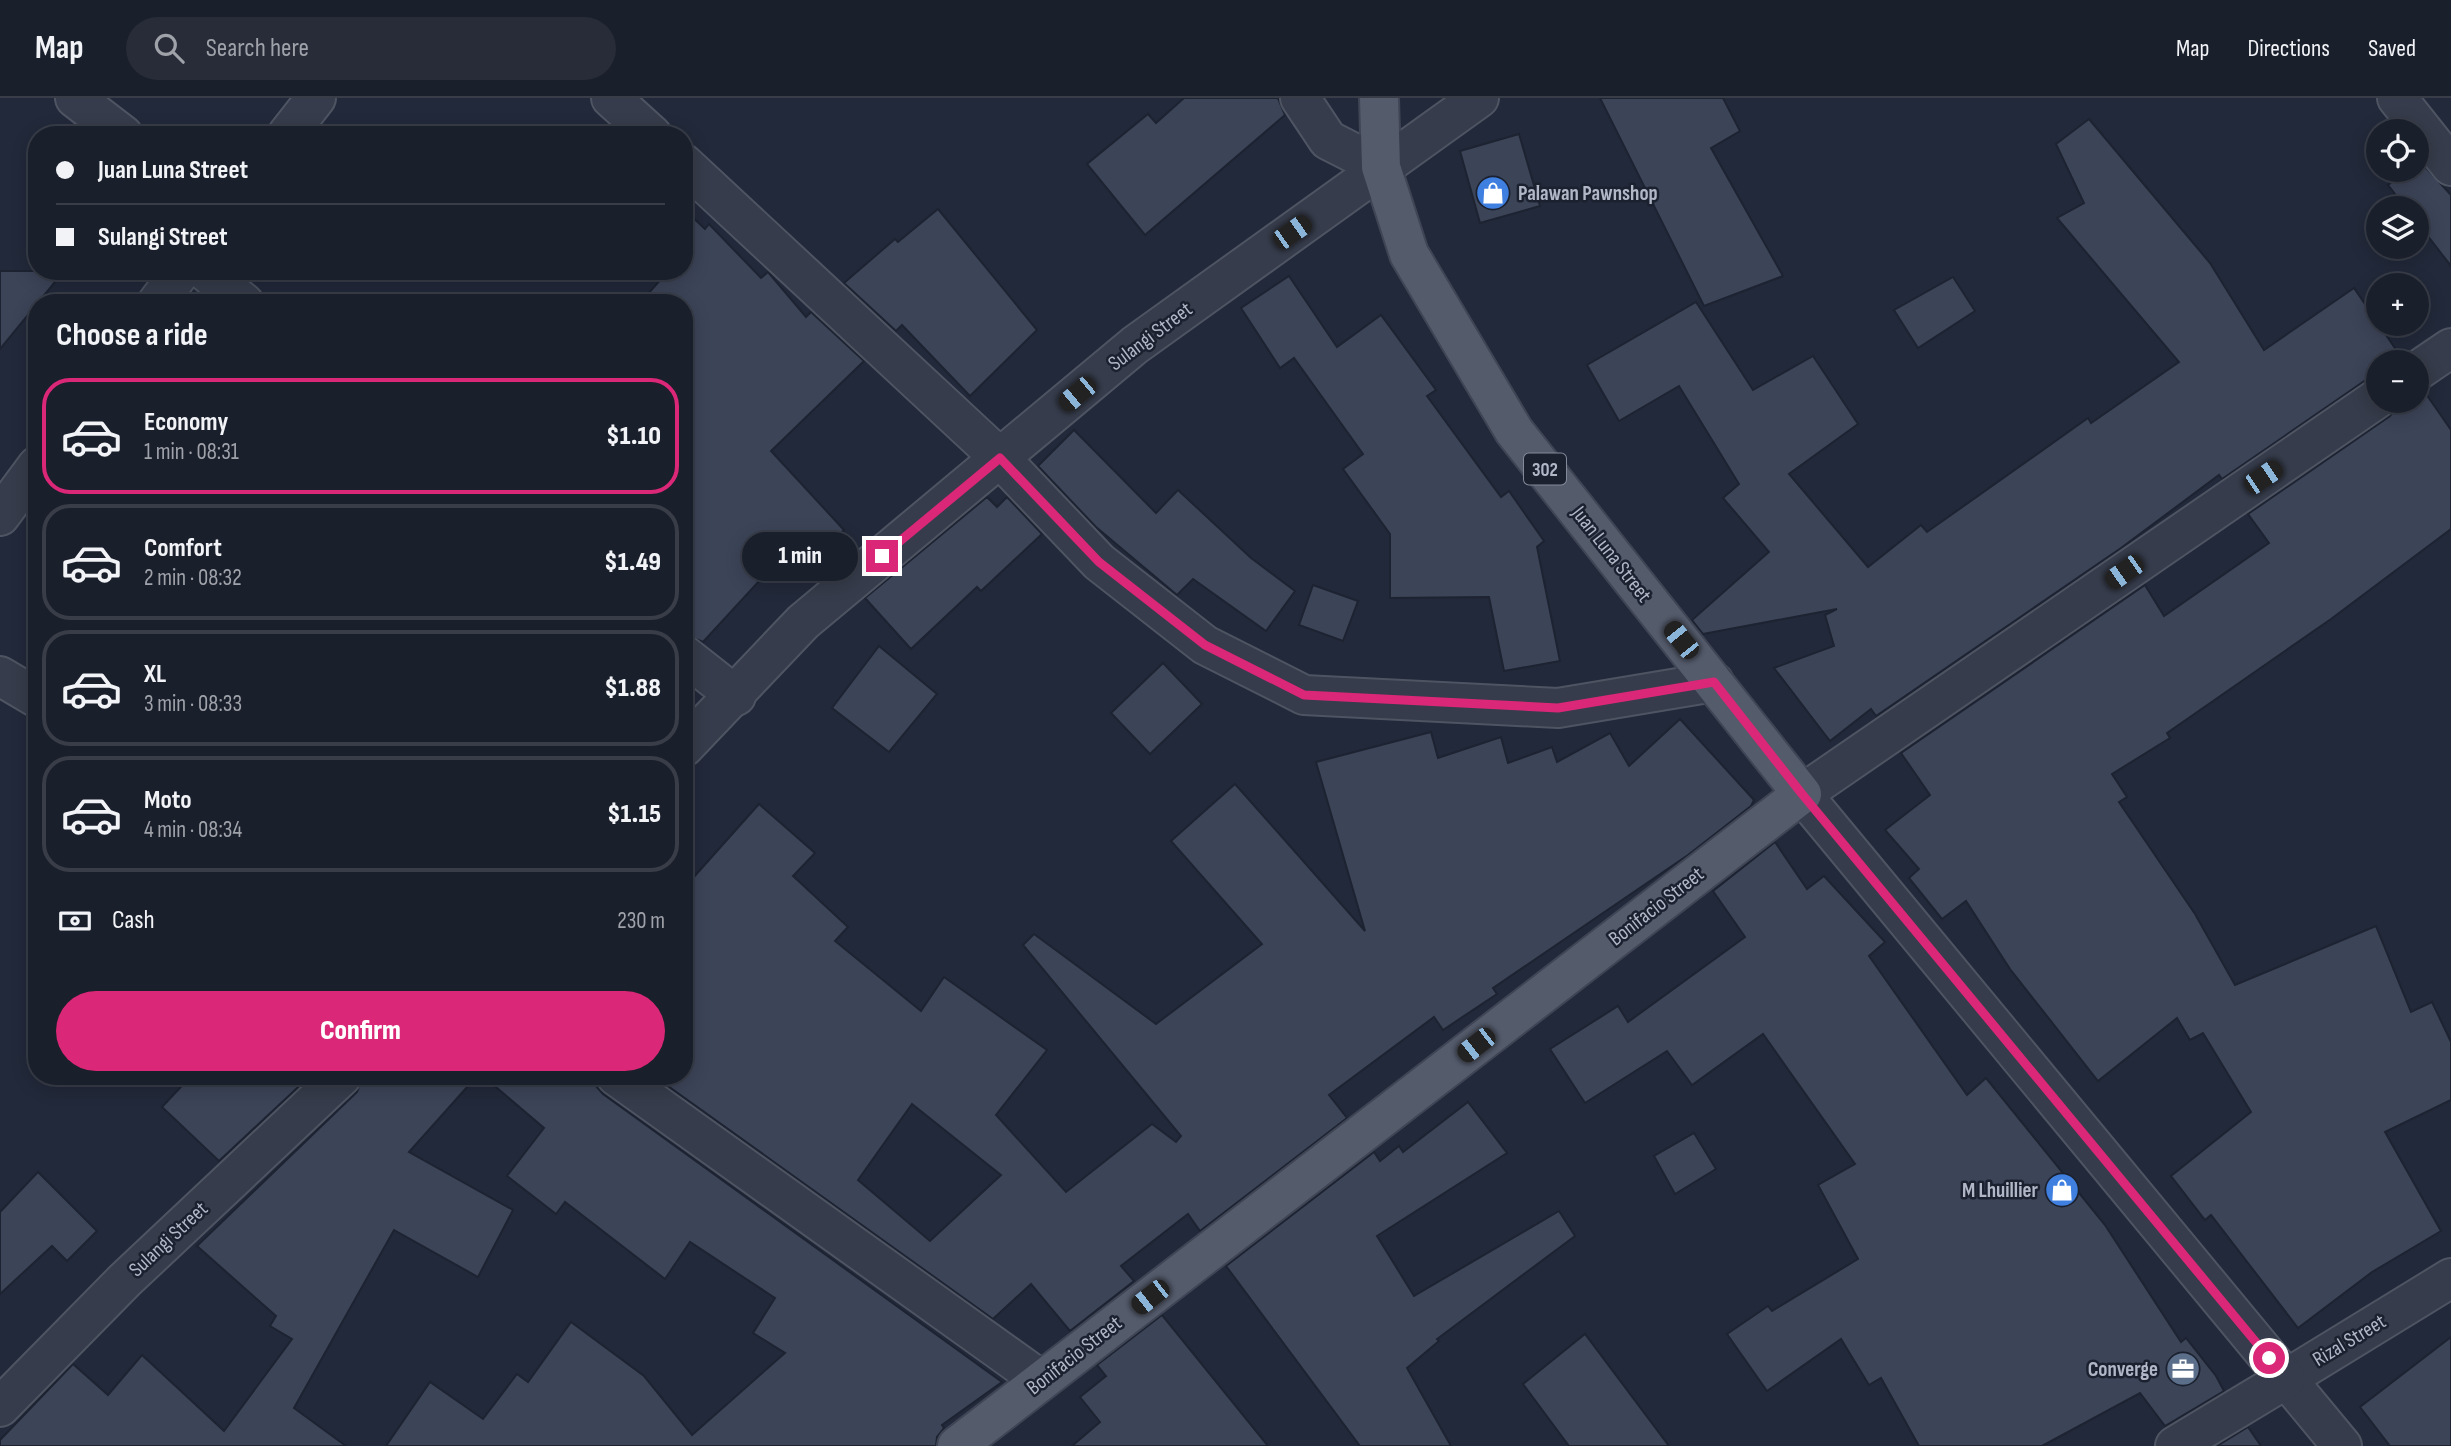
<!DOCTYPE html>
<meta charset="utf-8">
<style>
:root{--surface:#1a1f2c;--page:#272c38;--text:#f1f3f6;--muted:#9fa2a9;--line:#383d48;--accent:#db2777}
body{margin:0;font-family:"Sofia Sans Condensed",sans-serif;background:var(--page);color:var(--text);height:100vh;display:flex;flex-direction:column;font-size:26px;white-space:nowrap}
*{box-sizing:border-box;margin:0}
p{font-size:23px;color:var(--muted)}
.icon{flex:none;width:38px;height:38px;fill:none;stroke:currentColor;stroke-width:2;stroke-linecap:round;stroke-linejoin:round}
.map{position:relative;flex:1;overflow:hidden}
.panel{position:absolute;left:28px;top:196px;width:665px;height:791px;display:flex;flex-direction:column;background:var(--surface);border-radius:28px;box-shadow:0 4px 18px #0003,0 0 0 2px var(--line)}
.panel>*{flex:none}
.hud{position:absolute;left:28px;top:28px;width:665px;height:154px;border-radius:28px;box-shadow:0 4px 18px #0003,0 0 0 2px var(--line);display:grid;align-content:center;height:154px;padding:0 28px;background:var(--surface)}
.controls{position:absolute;left:2366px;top:21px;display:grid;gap:14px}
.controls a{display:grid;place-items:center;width:63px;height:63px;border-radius:50%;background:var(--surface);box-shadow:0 4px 18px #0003,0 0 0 2px var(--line);font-size:35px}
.end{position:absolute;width:32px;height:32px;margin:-16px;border:9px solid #db2777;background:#fff;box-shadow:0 0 0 4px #fff}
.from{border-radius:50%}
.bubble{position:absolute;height:49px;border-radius:24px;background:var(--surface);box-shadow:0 4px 18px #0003,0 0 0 2px var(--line);font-size:23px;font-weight:800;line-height:49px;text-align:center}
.car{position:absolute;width:21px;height:42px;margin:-21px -10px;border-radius:9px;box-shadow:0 0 5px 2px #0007;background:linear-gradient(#222 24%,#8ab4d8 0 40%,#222 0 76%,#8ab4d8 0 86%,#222 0)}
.hud b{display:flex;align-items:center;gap:24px;height:66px;font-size:26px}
.hud b+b{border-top:2px solid var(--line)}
.hud i{width:18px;height:18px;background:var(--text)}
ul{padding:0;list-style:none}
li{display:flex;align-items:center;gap:21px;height:116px;margin:0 14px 10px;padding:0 14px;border:4px solid var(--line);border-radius:28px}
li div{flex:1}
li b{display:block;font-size:26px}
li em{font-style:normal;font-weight:800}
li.selected{border-color:var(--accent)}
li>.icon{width:63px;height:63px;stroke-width:1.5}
h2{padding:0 28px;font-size:32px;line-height:84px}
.pay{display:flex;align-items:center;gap:18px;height:77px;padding:0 28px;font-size:26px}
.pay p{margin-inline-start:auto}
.button{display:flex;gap:14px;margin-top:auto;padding:14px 28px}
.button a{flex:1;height:80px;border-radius:42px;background:var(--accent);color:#fff;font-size:28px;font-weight:800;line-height:80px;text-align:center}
header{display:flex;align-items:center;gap:42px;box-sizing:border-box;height:98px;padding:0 35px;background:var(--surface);border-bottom:2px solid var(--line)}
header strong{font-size:33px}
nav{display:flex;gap:38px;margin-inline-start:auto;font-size:24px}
.search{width:490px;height:63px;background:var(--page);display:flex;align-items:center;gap:18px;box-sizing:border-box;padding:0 24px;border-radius:38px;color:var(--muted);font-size:26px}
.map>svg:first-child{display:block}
.building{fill:#3c4458;stroke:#1d2331;stroke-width:2;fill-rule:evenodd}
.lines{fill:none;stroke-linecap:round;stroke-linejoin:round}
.minor-casing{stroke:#4e5462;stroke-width:42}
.tertiary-casing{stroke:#4e5462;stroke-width:42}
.primary-casing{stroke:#3f4554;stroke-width:42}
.minor{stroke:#363c4b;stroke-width:38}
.tertiary{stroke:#363c4b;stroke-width:38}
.primary{stroke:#545b6b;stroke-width:38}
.route{stroke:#db2777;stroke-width:9}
.labels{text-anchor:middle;stroke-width:5;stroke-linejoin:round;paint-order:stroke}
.shield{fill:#1b212f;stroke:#848a99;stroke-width:2}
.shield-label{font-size:19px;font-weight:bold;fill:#b1b7c7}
.poi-label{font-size:21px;font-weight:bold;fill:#b1b7c7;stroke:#1b212f;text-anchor:end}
.street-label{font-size:21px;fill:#b1b7c7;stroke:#1b212f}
</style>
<header>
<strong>Map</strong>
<div class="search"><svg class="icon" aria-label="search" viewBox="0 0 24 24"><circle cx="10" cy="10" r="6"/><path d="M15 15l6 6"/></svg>Search here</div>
<nav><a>Map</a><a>Directions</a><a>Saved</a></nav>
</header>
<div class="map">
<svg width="2451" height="1348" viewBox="0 0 2451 1348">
<rect width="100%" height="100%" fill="#22293a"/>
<g class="building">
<polygon points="1184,0 1278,0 1285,17 1145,137 1087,66 1148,16 1156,25"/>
<polygon points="1600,0 1723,0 1740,33 1711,50 1783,178 1704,208"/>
<polygon points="2089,21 2210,165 2264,252 2354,190 2401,259 2397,264 2378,264 2378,278 2366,282 2222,381 2219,377 2121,450 1876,618 1871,611 1830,643 1774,570 1834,548 1825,517 1837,511 1703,536 1692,522 1769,454 1723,400 1739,386 1679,288 1619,323 1587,267 1696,204 1753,292 1813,258 1858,326 1789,376 1868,469 1921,427 1927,434 2088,320 2091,325 2179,264 2057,120 2084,105 2056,46"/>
<polygon points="1519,36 1540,108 1480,125 1460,53"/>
<polygon points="2419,62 2451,97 2451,168 2417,124 2417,110 2406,110 2388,87 2407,72 2417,72"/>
<polygon points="684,111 705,131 709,126 761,180 768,174 806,219 811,214 864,263 771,353 844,432 813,465 794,445 703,544 684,536 684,205 640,205 668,173 684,173"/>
<polygon points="938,111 1037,232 970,298 902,227 896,233 844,185 895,141 898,144"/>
<polygon points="0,173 64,173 0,251"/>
<polygon points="1289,178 1337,249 1381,217 1436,292 1427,298 1501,399 1509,393 1544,443 1537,449 1560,563 1504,573 1489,499 1390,500 1390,436 1343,371 1363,356 1294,260 1280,270 1241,210"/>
<polygon points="1953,179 1975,213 1918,250 1894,212"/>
<polygon points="2424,293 2451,332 2451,431 2331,521 2167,635 2170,640 2112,676 2127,699 2119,704 2195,816 2235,887 2376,828 2411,914 2432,904 2451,944 2451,1002 2385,1034 2441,1133 2372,1174 2298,1230 2211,1117 2205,1122 2171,1078 2251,1014 2203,935 2190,942 2177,920 2098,983 2010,871 1966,803 1942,821 1909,780 1919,771 1885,732 1930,697 1901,655 2145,487 2164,518 2269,445 2248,416 2390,318 2399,303 2417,303 2417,295"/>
<polygon points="1074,332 1156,415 1178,392 1251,460 1295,493 1266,533 1193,481 1177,497 1096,429 1038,368"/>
<polygon points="987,399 997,409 1007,399 1042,436 981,493 977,489 911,551 865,500"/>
<polygon points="1313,487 1358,503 1343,543 1299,527"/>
<polygon points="879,548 937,596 889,654 832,610"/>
<polygon points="1163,565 1202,606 1150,656 1111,615"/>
<path d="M 1680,621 L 1754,702 L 1751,708 L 1688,757 L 1493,890 L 1497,896 L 1443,932 L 1434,919 L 1329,997 L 1347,1020 L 1200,1133 L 1188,1116 L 1121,1168 L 1134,1183 L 1070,1233 L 1031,1186 L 993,1221 L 654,978 L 684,978 L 684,790 L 759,706 L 815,755 L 793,778 L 848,829 L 835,843 L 921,913 L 944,879 L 1047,952 L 996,1017 L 1066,1094 L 1152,1026 L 1176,1044 L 1181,1038 L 1023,847 L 1034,836 L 1156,926 L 1262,846 L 1171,743 L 1235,686 L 1365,833 L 1316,664 L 1431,634 L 1438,660 L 1501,639 L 1508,665 L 1552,649 L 1557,664 L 1610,635 L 1629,668 ZM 912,1006 L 1001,1077 L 930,1143 L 858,1082 Z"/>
<polygon points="1775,744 1807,791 1824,778 1885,844 1869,858 1967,997 1986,980 2105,1127 2181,1244 2186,1240 2216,1278 2224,1293 2165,1328 2140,1295 2042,1348 1919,1348 1881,1280 1869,1287 1841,1241 1767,1293 1727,1236 1768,1208 1772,1213 1858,1161 1818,1087 1855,1066 1763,936 1692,987 1667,953 1585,1005 1550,951 1618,908 1628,924 1745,839 1713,793"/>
<polygon points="191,978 310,978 219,1063 162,1009"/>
<polygon points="363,978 477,978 409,1054 513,1112 478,1179 394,1132 294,1310 346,1348 0,1348 0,1342 73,1266 108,1297 142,1257 224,1333 292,1241 270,1228 276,1218 197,1148 357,994"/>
<polygon points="483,978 595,978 596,988 603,996 1002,1284 942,1327 944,1330 937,1339 936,1348 386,1348 430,1284 483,1321 517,1276 528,1284 571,1224 644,1278 692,1337 785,1255 753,1235 775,1200 690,1144 665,1181 565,1104 556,1116 507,1078 544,1030"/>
<polygon points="1468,1004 1507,1055 1377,1138 1414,1198 1559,1113 1575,1138 1437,1241 1439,1243 1407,1270 1451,1348 1360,1348 1226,1168 1374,1054 1380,1063 1399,1048 1403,1054"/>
<polygon points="1694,1035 1716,1071 1675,1096 1654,1058"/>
<polygon points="38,1074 97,1133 67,1163 52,1148 0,1196 0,1114"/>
<polygon points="1162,1217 1268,1348 1072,1348 1100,1324 1080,1299 1106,1278 1097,1267"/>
<polygon points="1585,1236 1669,1348 1569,1348 1523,1286"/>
<polygon points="2451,1239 2451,1348 2390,1348 2360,1309"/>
<polygon points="2248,1329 2261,1348 2217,1348"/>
</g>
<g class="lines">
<g class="minor-casing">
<g id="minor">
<polyline points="75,0 123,37"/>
<polyline points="611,0 652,37"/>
<polyline points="1300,0 1328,42 1381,69"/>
<polyline points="2397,0 2451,68"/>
<polyline points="287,37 316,0"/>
<polyline points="684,66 1000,360 1099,464 1205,547 1304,597 1558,610 1714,584"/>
<polyline points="205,173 244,205"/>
<polyline points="157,205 181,173"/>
<polyline points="2417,273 2451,250"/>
<polyline points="0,418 37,368"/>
<polyline points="684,557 736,598"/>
<polyline points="0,578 37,600"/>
<polyline points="684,649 803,524 1135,247 1479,0"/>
<polyline points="1802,696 2378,300"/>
<polyline points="616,978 1041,1282"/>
<polyline points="2286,1281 2451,1180"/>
<polyline points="0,1309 125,1182 342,978"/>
</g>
</g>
<g class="tertiary-casing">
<g id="tertiary">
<polyline points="1802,696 2342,1348"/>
<polyline points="2175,1348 2286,1281"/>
</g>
</g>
<g class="primary-casing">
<polyline id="primary" points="957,1348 1802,696 1514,333 1409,156 1381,69 1379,0"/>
</g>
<use href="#minor" class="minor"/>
<use href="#tertiary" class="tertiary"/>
<use href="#primary" class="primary"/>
</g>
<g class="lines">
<polyline class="route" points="882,458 1000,360 1099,464 1205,547 1304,597 1558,610 1714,584 1802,696 2269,1260"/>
</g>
<defs>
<g id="shop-disc" transform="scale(1.75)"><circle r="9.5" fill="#3f7fe0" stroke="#1b212f"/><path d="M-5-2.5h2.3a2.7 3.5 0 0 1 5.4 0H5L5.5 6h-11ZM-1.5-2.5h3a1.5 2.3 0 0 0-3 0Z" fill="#fff"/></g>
<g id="office-disc" transform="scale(1.75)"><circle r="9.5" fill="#5c6f8a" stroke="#1b212f"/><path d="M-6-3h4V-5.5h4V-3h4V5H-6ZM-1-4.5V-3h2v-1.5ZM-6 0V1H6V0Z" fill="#fff"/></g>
</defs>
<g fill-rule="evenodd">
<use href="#shop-disc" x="1493" y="95"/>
<use href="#shop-disc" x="2062" y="1092"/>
<use href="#office-disc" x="2183" y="1271"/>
</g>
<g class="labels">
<rect class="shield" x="1524" y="355.5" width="42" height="31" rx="5"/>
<g class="shield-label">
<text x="1545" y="378">302</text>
</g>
<g class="poi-label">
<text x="1518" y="102" text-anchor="start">Palawan Pawnshop</text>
<text x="2038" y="1099">M Lhuillier</text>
<text x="2158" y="1278">Converge</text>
</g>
<g class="street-label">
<text transform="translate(1150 238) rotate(-37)" y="7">Sulangi Street</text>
<text transform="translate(1612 456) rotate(52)" y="7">Juan Luna Street</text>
<text transform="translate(1656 808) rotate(-38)" y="7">Bonifacio Street</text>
<text transform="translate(168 1141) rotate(-43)" y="7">Sulangi Street</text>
<text transform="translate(2349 1242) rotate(-31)" y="7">Rizal Street</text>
<text transform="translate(1074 1257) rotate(-38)" y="7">Bonifacio Street</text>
</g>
</g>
</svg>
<div class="controls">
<a><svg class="icon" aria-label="locate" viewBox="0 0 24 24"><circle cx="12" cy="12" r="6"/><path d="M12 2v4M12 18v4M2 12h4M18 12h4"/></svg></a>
<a><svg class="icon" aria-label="layers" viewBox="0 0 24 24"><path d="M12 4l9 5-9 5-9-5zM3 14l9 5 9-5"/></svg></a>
<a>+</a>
<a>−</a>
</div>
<i class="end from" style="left:2269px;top:1260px"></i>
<i class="end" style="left:882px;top:458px"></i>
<div class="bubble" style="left:742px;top:434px;width:116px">1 min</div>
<i class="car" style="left:1292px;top:134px;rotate:55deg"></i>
<i class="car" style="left:1077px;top:296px;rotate:230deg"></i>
<i class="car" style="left:2263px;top:379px;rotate:56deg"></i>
<i class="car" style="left:2124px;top:474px;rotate:235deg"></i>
<i class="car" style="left:1681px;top:542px;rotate:321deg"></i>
<i class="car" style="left:1476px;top:947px;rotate:232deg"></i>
<i class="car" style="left:1150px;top:1199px;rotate:232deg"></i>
<div class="hud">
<b><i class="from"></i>Juan Luna Street</b>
<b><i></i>Sulangi Street</b>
</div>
<section class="panel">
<h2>Choose a ride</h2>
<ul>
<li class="selected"><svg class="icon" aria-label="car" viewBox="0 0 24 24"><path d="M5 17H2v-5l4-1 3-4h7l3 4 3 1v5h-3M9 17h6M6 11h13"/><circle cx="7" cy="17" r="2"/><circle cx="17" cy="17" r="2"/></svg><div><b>Economy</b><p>1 min · 08:31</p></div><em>$1.10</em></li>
<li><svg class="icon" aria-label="car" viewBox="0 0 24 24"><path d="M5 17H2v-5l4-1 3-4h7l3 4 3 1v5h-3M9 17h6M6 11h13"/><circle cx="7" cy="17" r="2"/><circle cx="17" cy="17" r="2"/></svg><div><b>Comfort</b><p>2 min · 08:32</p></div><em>$1.49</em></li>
<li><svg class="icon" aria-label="car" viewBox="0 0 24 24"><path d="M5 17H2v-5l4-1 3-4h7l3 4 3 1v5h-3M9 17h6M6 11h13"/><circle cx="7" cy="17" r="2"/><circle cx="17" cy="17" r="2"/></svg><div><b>XL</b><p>3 min · 08:33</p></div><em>$1.88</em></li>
<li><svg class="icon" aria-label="car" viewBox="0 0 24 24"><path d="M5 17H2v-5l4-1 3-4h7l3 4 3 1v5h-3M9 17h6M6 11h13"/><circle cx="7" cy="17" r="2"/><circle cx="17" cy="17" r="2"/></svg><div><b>Moto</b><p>4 min · 08:34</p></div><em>$1.15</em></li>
</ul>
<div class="pay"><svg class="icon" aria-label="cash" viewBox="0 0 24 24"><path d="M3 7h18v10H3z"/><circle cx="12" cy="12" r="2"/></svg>Cash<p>230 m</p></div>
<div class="button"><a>Confirm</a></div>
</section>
</div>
